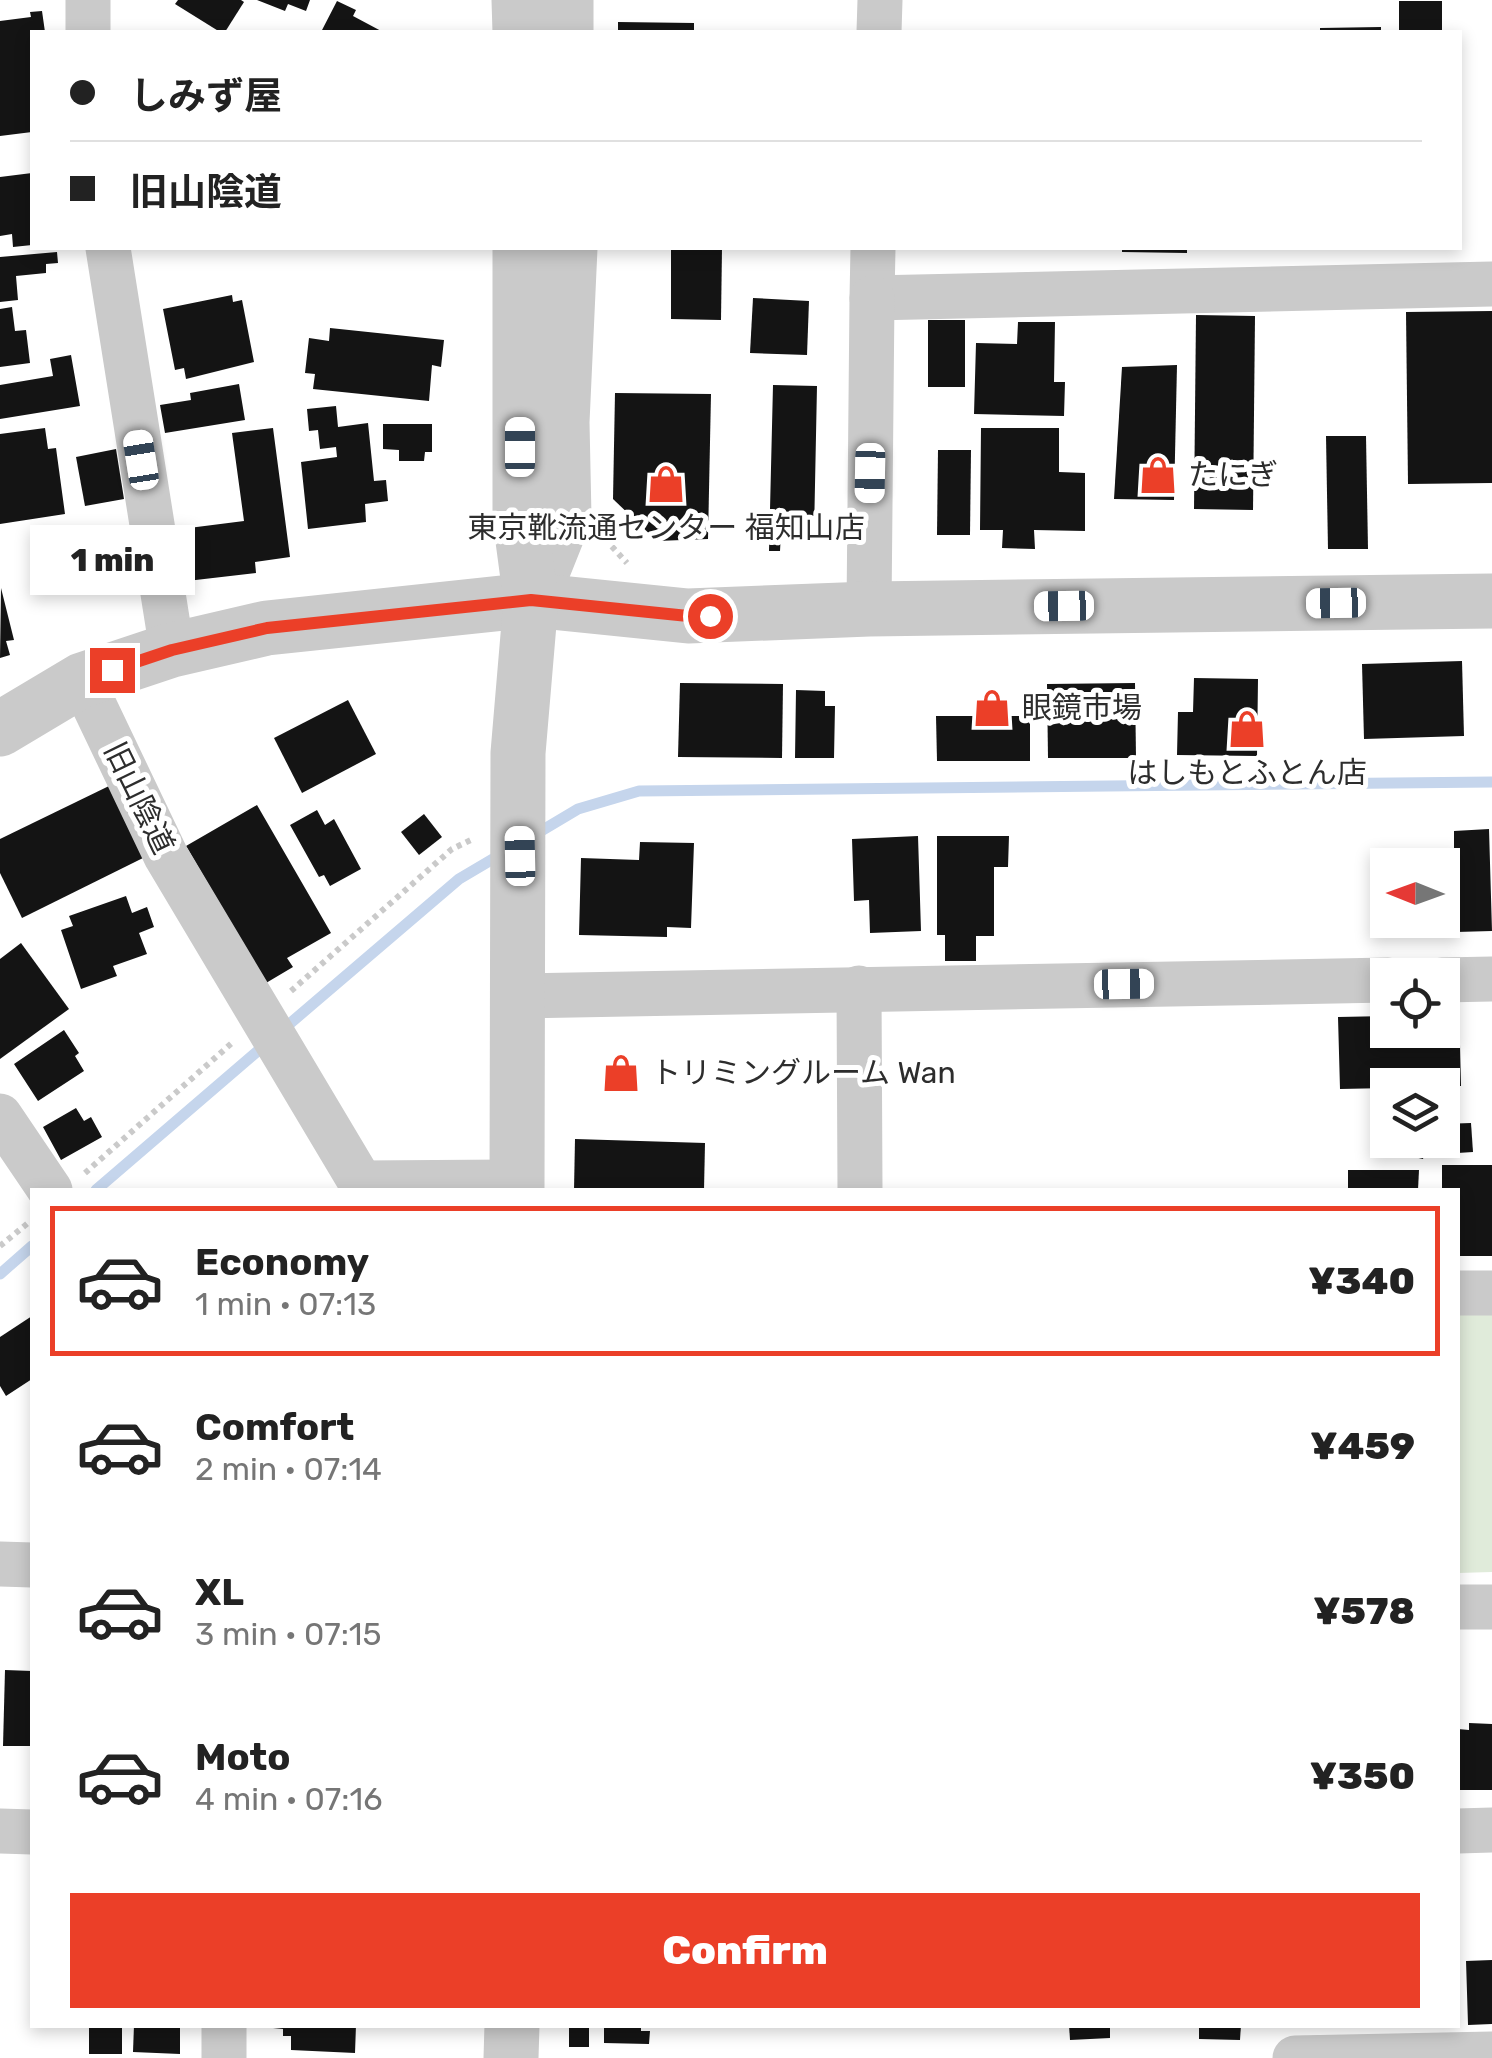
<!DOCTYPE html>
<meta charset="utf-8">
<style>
:root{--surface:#fff;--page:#f6f6f6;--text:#222;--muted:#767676;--line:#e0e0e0;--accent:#eb3f28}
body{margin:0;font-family:Rubik,"Noto Sans JP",sans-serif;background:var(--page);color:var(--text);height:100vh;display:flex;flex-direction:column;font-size:38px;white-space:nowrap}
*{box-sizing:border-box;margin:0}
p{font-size:32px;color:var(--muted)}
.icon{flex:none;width:55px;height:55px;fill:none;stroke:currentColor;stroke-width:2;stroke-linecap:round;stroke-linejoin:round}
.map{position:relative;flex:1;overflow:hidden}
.panel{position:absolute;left:30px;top:1188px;width:1430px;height:840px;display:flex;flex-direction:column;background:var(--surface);border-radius:0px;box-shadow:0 5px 15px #0003}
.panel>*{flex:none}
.guide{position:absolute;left:30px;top:30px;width:1432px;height:220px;border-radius:0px;box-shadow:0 5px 15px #0003;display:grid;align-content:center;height:220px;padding:0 40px;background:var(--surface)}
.needle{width:65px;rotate:271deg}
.buttons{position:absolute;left:1370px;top:848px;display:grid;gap:20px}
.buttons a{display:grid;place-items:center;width:90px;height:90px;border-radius:0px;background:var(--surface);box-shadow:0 5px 15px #0003;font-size:50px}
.end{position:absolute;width:45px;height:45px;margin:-22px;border:12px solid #eb3f28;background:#fff;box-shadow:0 0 0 5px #fff}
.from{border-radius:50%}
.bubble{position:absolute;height:70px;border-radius:0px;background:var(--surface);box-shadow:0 5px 15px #0003;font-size:32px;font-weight:800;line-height:70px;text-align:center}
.car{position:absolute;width:30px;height:60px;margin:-30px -15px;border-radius:12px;box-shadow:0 0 8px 2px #0007;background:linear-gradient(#fff 24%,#345 0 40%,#fff 0 76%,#345 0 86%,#fff 0)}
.guide b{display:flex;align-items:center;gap:35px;height:95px;font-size:38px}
.guide b+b{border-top:2px solid var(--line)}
.guide i{width:25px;height:25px;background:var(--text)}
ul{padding:18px 0 0;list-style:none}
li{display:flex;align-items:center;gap:30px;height:150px;margin:0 20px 15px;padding:0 20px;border:5px solid transparent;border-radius:0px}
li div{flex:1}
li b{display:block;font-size:38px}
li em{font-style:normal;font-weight:800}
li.active{border-color:var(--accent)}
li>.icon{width:90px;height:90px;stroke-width:1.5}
.cta{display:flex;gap:20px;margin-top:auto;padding:20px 40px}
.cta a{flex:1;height:115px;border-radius:0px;background:var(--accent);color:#fff;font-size:40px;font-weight:800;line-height:115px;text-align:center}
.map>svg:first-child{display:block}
.green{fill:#e0ebda}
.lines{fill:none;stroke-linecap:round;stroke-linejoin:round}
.stream{stroke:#c5d5ec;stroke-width:11}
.building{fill:#141414}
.path{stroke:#cacaca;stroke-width:6;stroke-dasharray:5 5;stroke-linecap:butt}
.minor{stroke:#cacaca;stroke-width:45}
.tertiary{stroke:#cacaca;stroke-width:55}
.route{stroke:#eb3f28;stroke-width:12}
.labels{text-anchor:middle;stroke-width:10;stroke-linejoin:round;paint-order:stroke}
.poi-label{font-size:30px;fill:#2d2d2d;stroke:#fff;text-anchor:start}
.street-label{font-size:30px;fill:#2d2d2d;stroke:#fff}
</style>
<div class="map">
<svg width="1492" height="2058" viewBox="0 0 1492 2058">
<rect width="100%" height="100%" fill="#fff"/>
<polygon class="green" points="1458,1298 1492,1298 1492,1572 1458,1573"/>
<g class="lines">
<g class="stream">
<polyline points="536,834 578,809 639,791 1492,782"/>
<polyline points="280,1032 459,879 503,853"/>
<polyline points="96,1190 266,1044"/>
<polyline points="0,1274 32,1246"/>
</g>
</g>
<g class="building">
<polygon points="178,0 241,0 244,2 225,32 220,32 175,4"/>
<polygon points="257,0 310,0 306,11 288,4 285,11"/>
<polygon points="337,1 356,10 353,16 383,32 321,32"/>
<rect x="1399" y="1" width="43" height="31"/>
<polygon points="42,11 45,32 32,32 32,132 0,136 0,21 31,17 30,12"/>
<polygon points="618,22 694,23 694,32 618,32"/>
<polygon points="1381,27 1381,32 1320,32 1320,28"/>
<polygon points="32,173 32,245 13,247 12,234 0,236 0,177"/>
<polygon points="671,248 722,248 721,320 671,319"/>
<polygon points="1122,248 1187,248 1187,253 1122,252"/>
<polygon points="57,252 58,263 46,264 46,273 16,276 18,300 0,302 0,257"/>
<polygon points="232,295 233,302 242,300 254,362 186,379 184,368 175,370 163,309"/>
<polygon points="753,298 809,301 807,355 750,353"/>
<polygon points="12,307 15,331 26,330 30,363 0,367 0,309"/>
<polygon points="1492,311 1492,483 1408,484 1406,312"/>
<polygon points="1196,315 1255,316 1253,510 1194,509"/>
<rect x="928" y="320" width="37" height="67"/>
<polygon points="1018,322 1055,322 1054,382 1065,382 1064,416 974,414 976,343 1017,344"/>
<polygon points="330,328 444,340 441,367 432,365 429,401 313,389 315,374 305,373 309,338 329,341"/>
<polygon points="71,355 80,406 0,419 0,385 53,376 50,359"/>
<polygon points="1177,365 1174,500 1114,499 1122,367"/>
<polygon points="239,384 245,420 165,433 160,405 191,400 190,393"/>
<polygon points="773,385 817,386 814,534 781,533 780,551 769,551"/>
<polygon points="615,393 711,394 708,539 657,541 613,499"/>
<polygon points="336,406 338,427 368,423 374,481 386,480 388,501 365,504 366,522 308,529 301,462 337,457 336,447 320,449 318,430 309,431 307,409"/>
<polygon points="383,424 432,424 432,452 425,452 424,461 399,461 399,450 383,449"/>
<polygon points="45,428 48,449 56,448 65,514 0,524 0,434"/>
<polygon points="273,428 290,557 255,562 256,573 187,581 181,529 244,521 232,433"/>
<polygon points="981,428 1059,428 1059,472 1085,473 1085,531 1034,530 1035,549 1002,548 1003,530 980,530"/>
<polygon points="1326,436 1366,436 1368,549 1328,549"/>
<polygon points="116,449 124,499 85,506 76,457"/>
<polygon points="938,450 971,450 970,535 937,535"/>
<polygon points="1,588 14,640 6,641 10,655 0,658"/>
<polygon points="1462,661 1464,736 1364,739 1362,664"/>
<polygon points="1194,678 1258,679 1257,756 1177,755 1178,712 1193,712"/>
<polygon points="680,683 783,684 782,758 678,757"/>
<polygon points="1135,683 1136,758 1048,758 1047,684"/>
<polygon points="796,690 825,691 825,706 835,706 834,758 795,758"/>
<polygon points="348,700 376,754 302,793 274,738"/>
<polygon points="936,716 1030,716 1030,761 937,761"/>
<polygon points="109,786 143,858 22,918 0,873 0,839"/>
<polygon points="257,805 331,933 287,958 293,967 266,983 186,846"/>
<polygon points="317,810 325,825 334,819 361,869 330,886 324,875 319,877 290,825"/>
<polygon points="424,814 442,837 419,855 401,832"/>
<polygon points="1489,829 1492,931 1456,932 1455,906 1449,906 1447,859 1454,859 1454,831"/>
<polygon points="918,836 921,931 870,933 869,900 854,901 852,839"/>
<polygon points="937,836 1009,836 1008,867 994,867 994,936 976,936 976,961 945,961 945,935 937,935"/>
<polygon points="640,842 694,843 691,928 667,927 667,937 579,935 581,858 639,860"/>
<polygon points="126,896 132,913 147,907 154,927 139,933 147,954 113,966 117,976 81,989 61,930 73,926 69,916"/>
<polygon points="21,943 69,1009 0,1059 0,959"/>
<polygon points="1442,1003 1459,1003 1461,1086 1388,1085 1388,1088 1340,1089 1338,1017 1388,1016 1388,1030 1442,1030"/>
<polygon points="64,1030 79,1053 75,1056 84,1071 38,1101 14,1064"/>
<polygon points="76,1108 84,1121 91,1117 102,1137 61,1160 43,1127"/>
<polygon points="1471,1123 1473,1152 1442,1154 1442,1124"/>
<polygon points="575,1139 705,1143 704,1190 574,1190"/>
<polygon points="1395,1140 1428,1140 1423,1159 1392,1152"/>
<polygon points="1442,1165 1492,1165 1492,1256 1458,1256 1458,1190 1442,1190"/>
<polygon points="1348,1170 1419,1170 1418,1190 1348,1190"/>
<polygon points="32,1316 32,1379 6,1396 0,1386 0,1337"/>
<polygon points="5,1670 32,1671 32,1746 3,1746"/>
<polygon points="1469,1723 1492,1724 1492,1790 1458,1790 1458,1729 1469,1730"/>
<polygon points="1492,1960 1492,2024 1468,2025 1466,1961"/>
<rect x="89" y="2025" width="33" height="29"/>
<polygon points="134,2025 180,2027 180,2054 133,2052"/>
<polygon points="273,2025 356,2025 355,2053 291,2050 291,2036 283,2036 283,2029 273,2028"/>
<rect x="569" y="2025" width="20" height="22"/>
<polygon points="604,2025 641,2025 641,2031 650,2031 649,2044 604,2043"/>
<polygon points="1069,2025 1110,2025 1110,2038 1070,2040"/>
<polygon points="1199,2025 1241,2025 1240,2040 1199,2039"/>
</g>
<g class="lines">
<g class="path">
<polyline points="605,539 627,563"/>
<polyline points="291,991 452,849 473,839"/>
<polyline points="85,1173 233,1042"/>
<polyline points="0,1246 28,1223"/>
</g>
<g class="minor">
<polyline points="88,0 88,32"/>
<polyline points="879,32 880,0"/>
<polyline points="108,248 172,650"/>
<polyline points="873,248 872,298 1492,284"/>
<polyline points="869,609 872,298"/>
<polyline points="82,680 166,856 361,1183 517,1182"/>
<polyline points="1442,980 1492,979"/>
<polyline points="859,988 860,1190"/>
<polyline points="519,996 1388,980"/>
<polyline points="0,1116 50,1190"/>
<polyline points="1458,1293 1492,1293"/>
<polyline points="0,1564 32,1565"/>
<polyline points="1458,1607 1492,1607"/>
<polyline points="0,1831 32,1832"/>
<polyline points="1458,1831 1492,1830"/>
<polyline points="224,2025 224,2058"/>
<polyline points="1295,2058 1492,2054"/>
</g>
<g class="tertiary">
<polyline points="519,0 520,32"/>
<polyline points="566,0 566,32"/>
<polyline points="532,597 564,517 562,422 570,248"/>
<polyline points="0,729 82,680 172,650 267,628 531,600 688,616 869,609 1492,601"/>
<polyline points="517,1190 518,753 531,600 520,518 520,248"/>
<polyline points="511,2058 512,2025"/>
</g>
</g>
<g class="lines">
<polyline class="route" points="112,670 172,650 267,628 531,600 688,616 710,616"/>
</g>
<defs>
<g id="shop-bare" transform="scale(3)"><path d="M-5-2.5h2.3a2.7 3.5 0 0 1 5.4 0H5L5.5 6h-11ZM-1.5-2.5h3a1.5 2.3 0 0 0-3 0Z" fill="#eb3f28" stroke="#fff" stroke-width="2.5" paint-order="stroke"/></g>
</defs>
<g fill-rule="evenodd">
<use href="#shop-bare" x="1158" y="475"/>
<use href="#shop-bare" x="666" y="484"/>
<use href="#shop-bare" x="992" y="708"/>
<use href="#shop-bare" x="1247" y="729"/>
<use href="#shop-bare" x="621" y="1073"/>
</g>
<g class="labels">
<g class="poi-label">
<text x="1188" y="485">たにぎ</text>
<text x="666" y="538" text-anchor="middle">東京靴流通センター 福知山店</text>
<text x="1022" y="718">眼鏡市場</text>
<text x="1247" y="783" text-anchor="middle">はしもとふとん店</text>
<text x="651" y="1083">トリミングルーム Wan</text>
</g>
<g class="street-label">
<text transform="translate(139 798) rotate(64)" y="10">旧山陰道</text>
</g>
</g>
</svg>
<div class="buttons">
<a><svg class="needle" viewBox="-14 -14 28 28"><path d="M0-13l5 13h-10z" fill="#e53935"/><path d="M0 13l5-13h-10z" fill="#767676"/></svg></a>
<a><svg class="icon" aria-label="locate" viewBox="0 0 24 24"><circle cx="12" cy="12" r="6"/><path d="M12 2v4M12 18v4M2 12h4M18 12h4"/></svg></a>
<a><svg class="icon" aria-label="layers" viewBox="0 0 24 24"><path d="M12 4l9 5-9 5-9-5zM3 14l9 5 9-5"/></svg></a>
</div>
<i class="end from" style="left:710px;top:616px"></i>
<i class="end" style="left:112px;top:670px"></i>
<div class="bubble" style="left:30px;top:525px;width:165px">1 min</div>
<i class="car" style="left:520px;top:447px;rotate:0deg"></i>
<i class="car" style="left:141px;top:460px;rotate:351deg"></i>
<i class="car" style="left:870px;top:473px;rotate:181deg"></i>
<i class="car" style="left:1336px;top:603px;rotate:269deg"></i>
<i class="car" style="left:1064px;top:606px;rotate:269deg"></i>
<i class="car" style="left:520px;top:856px;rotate:359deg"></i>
<i class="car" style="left:1124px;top:984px;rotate:89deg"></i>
<div class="guide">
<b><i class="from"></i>しみず屋</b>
<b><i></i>旧山陰道</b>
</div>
<section class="panel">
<ul>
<li class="active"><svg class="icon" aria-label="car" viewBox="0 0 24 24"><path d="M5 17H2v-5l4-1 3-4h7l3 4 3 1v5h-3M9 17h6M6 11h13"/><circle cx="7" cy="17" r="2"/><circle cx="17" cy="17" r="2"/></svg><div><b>Economy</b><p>1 min · 07:13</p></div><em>¥340</em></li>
<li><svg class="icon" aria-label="car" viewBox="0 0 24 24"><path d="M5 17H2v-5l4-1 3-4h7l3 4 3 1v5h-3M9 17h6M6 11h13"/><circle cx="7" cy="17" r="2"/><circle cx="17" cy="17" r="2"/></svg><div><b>Comfort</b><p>2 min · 07:14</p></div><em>¥459</em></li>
<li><svg class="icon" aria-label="car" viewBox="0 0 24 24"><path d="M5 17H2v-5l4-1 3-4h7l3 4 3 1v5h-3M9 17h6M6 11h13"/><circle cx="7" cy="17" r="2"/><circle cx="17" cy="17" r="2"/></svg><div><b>XL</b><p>3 min · 07:15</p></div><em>¥578</em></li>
<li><svg class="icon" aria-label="car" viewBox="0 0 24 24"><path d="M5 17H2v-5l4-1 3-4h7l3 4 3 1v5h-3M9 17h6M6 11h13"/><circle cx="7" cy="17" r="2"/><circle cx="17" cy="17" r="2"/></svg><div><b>Moto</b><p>4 min · 07:16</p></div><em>¥350</em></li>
</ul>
<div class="cta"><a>Confirm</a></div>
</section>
</div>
